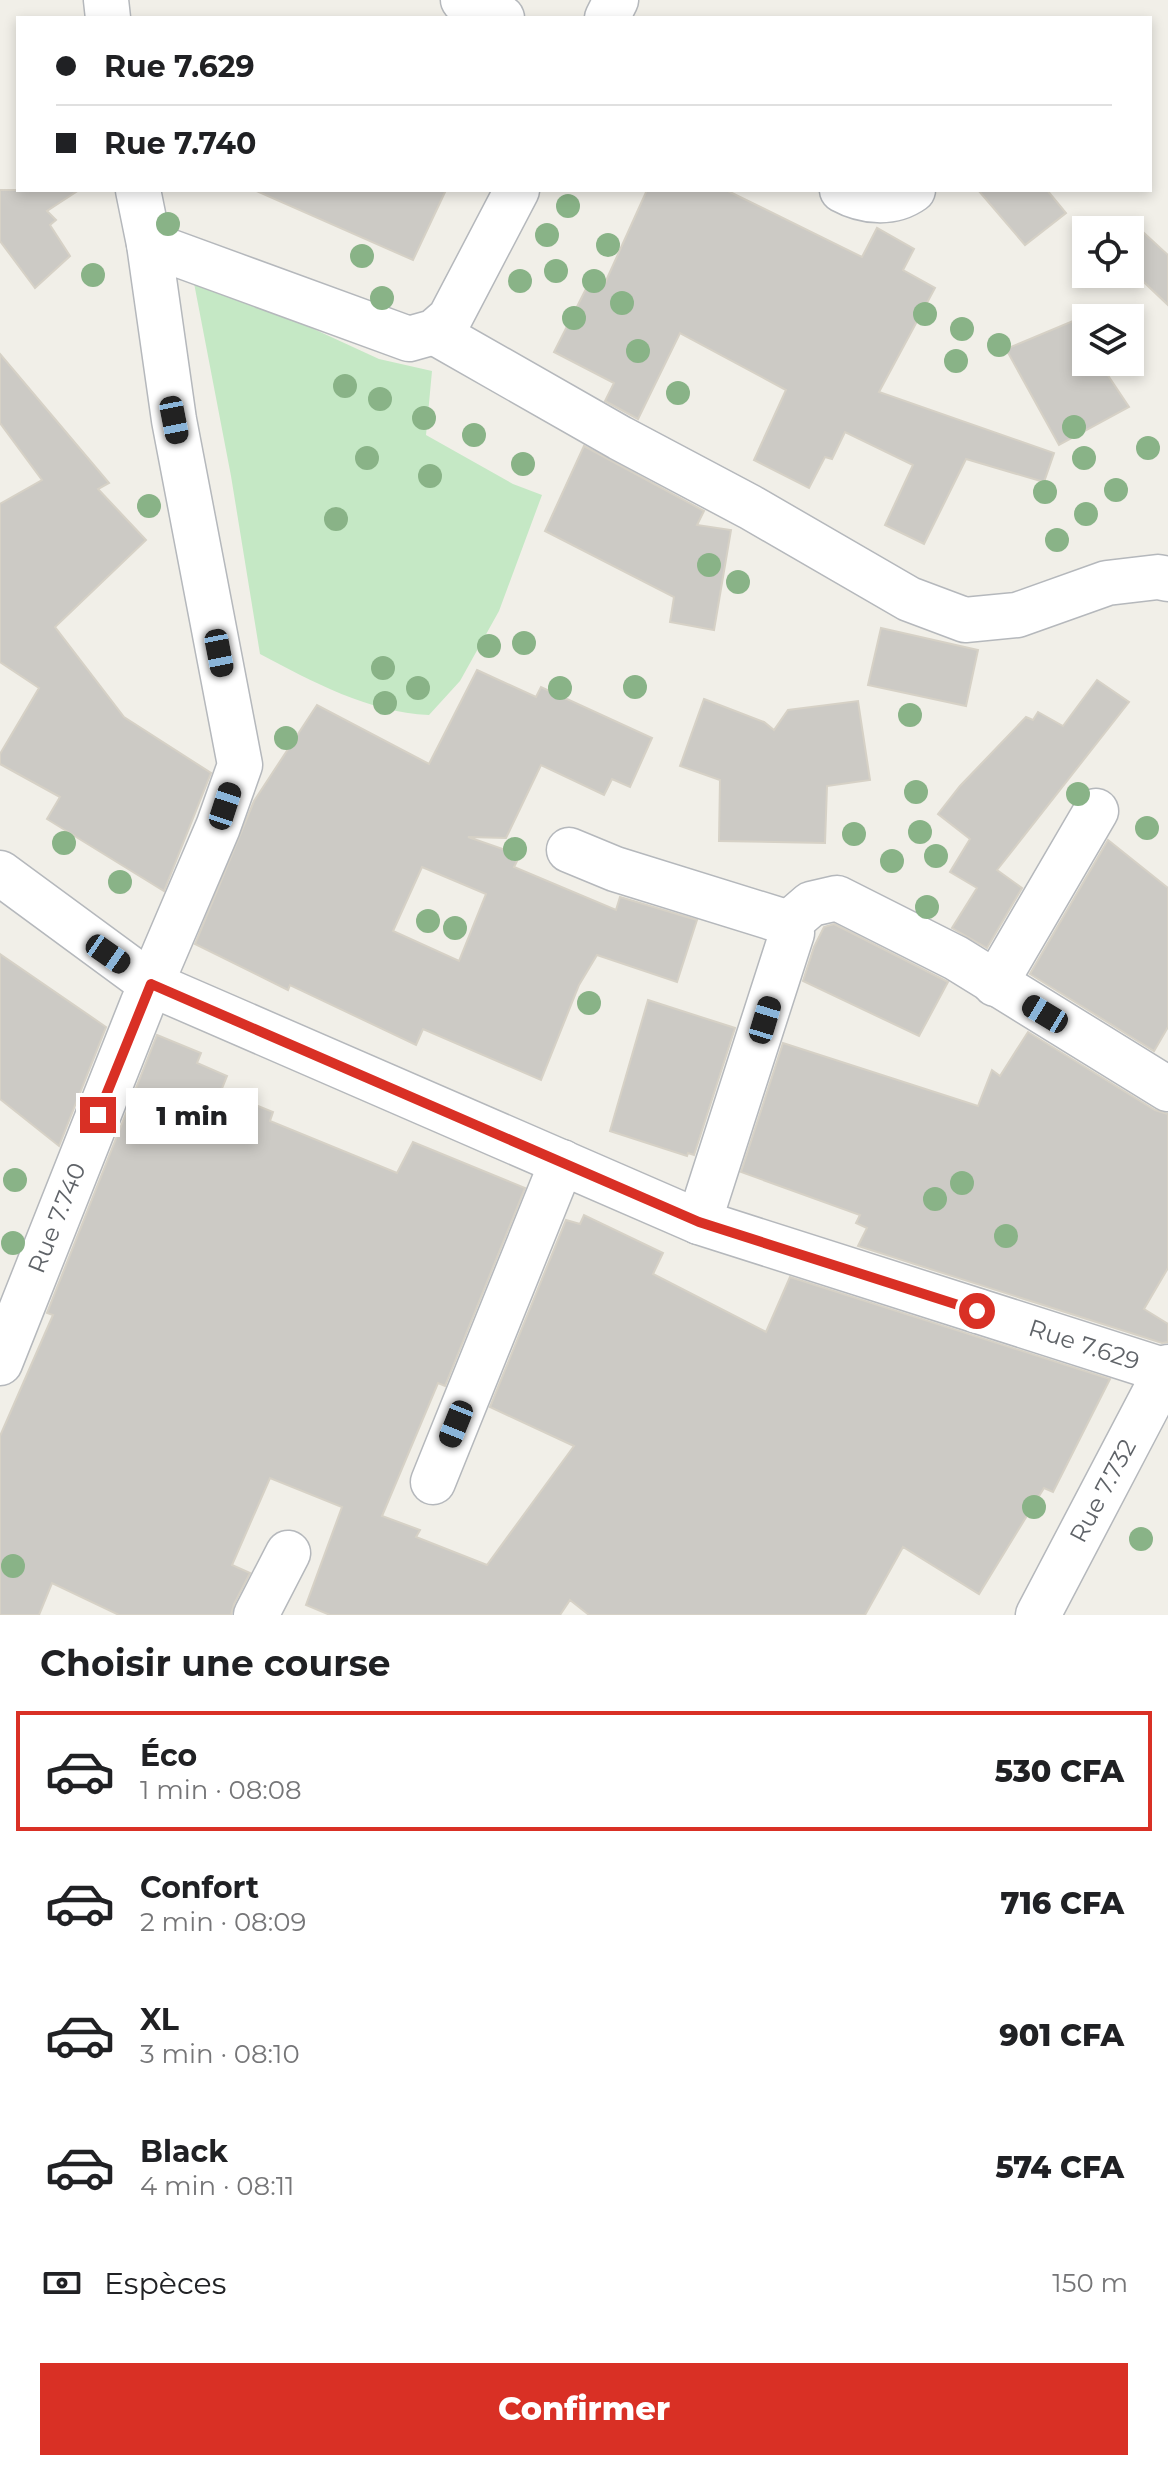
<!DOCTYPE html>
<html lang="fr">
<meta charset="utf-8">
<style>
:root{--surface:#fff;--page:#f2f2f2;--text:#202124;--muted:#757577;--line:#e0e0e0;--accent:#d93025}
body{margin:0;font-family:Montserrat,sans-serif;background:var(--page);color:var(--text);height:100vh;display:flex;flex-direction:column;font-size:30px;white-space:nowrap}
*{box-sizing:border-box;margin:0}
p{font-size:26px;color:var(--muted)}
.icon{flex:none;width:44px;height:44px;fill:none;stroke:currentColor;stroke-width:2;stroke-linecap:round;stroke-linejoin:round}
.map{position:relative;height:1615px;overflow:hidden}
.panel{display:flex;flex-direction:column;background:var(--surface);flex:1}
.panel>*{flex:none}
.top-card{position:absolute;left:16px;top:16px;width:1136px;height:176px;border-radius:0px;box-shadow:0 4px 12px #0003;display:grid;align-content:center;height:176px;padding:0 40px;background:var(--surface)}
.buttons{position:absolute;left:1072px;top:216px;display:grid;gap:16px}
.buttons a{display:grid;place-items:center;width:72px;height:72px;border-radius:0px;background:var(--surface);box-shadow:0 4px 12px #0003;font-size:40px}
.end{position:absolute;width:36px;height:36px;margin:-18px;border:10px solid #d93025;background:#fff;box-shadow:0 0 0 4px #fff}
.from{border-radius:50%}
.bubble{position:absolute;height:56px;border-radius:0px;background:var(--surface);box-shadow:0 4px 12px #0003;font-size:26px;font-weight:800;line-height:56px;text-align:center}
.car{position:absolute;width:24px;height:48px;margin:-24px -12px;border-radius:10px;box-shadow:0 0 6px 2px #0007;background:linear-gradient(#222 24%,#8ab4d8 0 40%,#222 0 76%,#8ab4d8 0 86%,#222 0)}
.top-card b{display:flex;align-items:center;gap:28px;height:76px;font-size:30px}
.top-card b+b{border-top:2px solid var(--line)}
.top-card i{width:20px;height:20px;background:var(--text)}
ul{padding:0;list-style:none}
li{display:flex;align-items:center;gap:24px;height:120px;margin:0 16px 12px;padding:0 24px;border:4px solid transparent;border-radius:0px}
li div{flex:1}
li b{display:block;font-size:30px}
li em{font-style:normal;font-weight:800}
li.selected{border-color:var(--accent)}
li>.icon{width:72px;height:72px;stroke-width:1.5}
h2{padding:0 40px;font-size:36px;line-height:96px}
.pay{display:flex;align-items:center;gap:20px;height:88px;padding:0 40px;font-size:30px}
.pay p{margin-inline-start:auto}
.button{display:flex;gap:16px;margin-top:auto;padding:16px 40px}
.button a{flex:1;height:92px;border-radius:0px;background:var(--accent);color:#fff;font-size:32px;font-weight:800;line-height:92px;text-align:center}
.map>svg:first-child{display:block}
.green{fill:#c5e8c5}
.building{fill:#cccac5;stroke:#d6d1c6;stroke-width:2;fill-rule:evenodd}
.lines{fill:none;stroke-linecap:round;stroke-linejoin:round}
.street-casing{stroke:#b5b8bc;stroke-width:47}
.street{stroke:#fff;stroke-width:44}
.tree{fill:#89b387}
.route{stroke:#d93025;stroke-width:10}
.labels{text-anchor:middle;stroke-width:7;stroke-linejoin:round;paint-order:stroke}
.street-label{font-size:24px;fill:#5f6368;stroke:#fff}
</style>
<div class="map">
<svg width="1168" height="1615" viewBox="0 0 1168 1615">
<rect width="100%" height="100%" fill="#f1efe8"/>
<path class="green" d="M 194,283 L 279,313 L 379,359 L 432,371 L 426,435 L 513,484 L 542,495 L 499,611 L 460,681 L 429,715 C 368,712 313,682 260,654 L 231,476 Z"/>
<g class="building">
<polygon points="0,190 79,190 47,211 56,220 50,225 70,256 35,288 0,241"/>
<polygon points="254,190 446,190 413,260"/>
<polygon points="647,190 726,190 862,257 877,228 914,249 903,270 935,288 879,392 1054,453 1044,482 966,459 924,544 885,525 913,465 845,432 832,459 825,457 809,488 754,460 786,390 680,333 638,419 605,401 614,383 554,352 591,279 605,283"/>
<polygon points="978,190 1047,190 1066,213 1025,245"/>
<polygon points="1130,220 1168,255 1168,305 1130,269"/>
<polygon points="1073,321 1086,342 1086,362 1099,362 1129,407 1059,445 1006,349"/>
<polygon points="0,354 109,483 98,489 146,540 55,627 124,717 211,773 164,891 47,819 60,797 0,764 0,754 39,688 0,662 0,504 42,480 0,423"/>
<polygon points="584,446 704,511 697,525 731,530 714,630 670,622 674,597 545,531"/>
<polygon points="881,628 978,650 966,706 868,685"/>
<path d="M 477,670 L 536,697 L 541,687 L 652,738 L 630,787 L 612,779 L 604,795 L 541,765 L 506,838 L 468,837 L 520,855 L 514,867 L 616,910 L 620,897 L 697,920 L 677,982 L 597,955 L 579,985 L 541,1080 L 423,1029 L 416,1045 L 290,985 L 288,990 L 195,944 L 254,801 L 317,705 L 429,764 ZM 422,867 L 486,894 L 459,961 L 393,931 Z"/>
<polygon points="1097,680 1129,702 997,870 1022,888 987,948 952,928 977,888 950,872 970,839 938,814 960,786 1026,717 1033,720 1038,712 1063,726"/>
<polygon points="704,699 764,722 774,730 788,710 858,701 870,780 827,786 825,843 719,841 720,780 680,766"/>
<polygon points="1108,840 1168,888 1168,1027 1154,1051 1030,974"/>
<polygon points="834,924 948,982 919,1036 803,981 814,947 824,927"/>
<polygon points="0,954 106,1027 59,1146 0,1099"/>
<polygon points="648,1000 735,1028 694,1155 688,1153 687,1156 610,1131"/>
<polygon points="1028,1032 1155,1110 1168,1114 1168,1268 1144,1309 1168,1324 1168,1342 1162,1343 858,1246 867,1228 856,1223 860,1215 741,1172 783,1043 978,1106 992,1070 1000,1076"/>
<polygon points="157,1035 201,1053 197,1063 227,1076 221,1091 273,1112 270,1121 397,1173 413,1142 525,1188 445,1386 438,1383 382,1516 420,1530 416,1537 487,1565 574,1446 490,1407 566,1220 580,1224 584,1215 663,1253 653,1274 766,1332 790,1277 1110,1379 1053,1492 1044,1488 979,1594 903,1547 865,1615 589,1615 570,1600 560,1615 330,1615 306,1605 342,1507 270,1478 232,1565 250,1573 234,1604 231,1615 119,1615 52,1583 39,1615 0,1615 0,1436 53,1315 47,1313"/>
</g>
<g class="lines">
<g class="street-casing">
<g id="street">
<polyline points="106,0 108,18"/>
<polyline points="463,0 502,18"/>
<polyline points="607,18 616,0"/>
<path d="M 842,190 C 864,202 892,205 913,190"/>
<polyline points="149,244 409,339 434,332 450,318 517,190"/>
<polyline points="434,332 620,438 750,507 909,599 965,620 1017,615 1107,583 1158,577 1168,579"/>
<polyline points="569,850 615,869 789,923 792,933 699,1222"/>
<polyline points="0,873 151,984 699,1222 1166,1371"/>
<polyline points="789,923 811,904 837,898 956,958 1168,1089"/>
<polyline points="995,984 1096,811"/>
<polyline points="0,1363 142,1005 218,827 240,765 174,420 149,244 138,190"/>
<polyline points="433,1482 562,1162"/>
<polyline points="256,1615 288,1553"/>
<polyline points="1038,1615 1168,1367"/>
</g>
</g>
<use href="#street" class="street"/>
</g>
<g class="tree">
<circle cx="568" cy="206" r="12"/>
<circle cx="168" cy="224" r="12"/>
<circle cx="547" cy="235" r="12"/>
<circle cx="608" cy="245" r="12"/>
<circle cx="362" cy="256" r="12"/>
<circle cx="556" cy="271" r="12"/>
<circle cx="93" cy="275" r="12"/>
<circle cx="520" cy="281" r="12"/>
<circle cx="594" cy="281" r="12"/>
<circle cx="382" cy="298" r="12"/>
<circle cx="622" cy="303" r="12"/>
<circle cx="925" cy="314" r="12"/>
<circle cx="574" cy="318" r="12"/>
<circle cx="962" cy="329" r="12"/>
<circle cx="999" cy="345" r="12"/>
<circle cx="638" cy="351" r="12"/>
<circle cx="956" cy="361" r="12"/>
<circle cx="345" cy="386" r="12"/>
<circle cx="678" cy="393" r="12"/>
<circle cx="380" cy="399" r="12"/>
<circle cx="424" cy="418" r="12"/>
<circle cx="1074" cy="427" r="12"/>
<circle cx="474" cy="435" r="12"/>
<circle cx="1148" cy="448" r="12"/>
<circle cx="367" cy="458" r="12"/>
<circle cx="1084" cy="458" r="12"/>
<circle cx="523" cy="464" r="12"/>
<circle cx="430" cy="476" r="12"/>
<circle cx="1116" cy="490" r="12"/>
<circle cx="1045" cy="492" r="12"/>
<circle cx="149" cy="506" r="12"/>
<circle cx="1086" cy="514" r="12"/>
<circle cx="336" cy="519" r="12"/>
<circle cx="1057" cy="540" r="12"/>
<circle cx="709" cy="565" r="12"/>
<circle cx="738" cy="582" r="12"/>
<circle cx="524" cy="643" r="12"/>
<circle cx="489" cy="646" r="12"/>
<circle cx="383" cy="668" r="12"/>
<circle cx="635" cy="687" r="12"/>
<circle cx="418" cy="688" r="12"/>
<circle cx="560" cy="688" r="12"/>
<circle cx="385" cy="703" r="12"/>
<circle cx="910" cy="715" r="12"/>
<circle cx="286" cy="738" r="12"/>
<circle cx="916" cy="792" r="12"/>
<circle cx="1078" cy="794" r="12"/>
<circle cx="1147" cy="828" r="12"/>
<circle cx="920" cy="832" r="12"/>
<circle cx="854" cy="834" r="12"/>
<circle cx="64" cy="843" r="12"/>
<circle cx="515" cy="849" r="12"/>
<circle cx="936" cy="856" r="12"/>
<circle cx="892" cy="861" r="12"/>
<circle cx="120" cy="882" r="12"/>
<circle cx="927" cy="907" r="12"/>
<circle cx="428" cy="921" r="12"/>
<circle cx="455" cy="928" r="12"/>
<circle cx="589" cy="1003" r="12"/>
<circle cx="15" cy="1180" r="12"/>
<circle cx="962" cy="1183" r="12"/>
<circle cx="935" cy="1199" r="12"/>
<circle cx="1006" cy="1236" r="12"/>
<circle cx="13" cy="1243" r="12"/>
<circle cx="1034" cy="1507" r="12"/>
<circle cx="1141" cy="1539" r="12"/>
<circle cx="13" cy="1566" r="12"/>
</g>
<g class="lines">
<polyline class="route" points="98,1115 151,984 699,1222 977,1311"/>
</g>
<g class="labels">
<g class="street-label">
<text transform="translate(57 1218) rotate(-68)" y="8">Rue 7.740</text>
<text transform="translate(1084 1345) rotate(18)" y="8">Rue 7.629</text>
<text transform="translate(1103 1491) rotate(-62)" y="8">Rue 7.732</text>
</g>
</g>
</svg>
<div class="buttons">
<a><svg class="icon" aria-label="locate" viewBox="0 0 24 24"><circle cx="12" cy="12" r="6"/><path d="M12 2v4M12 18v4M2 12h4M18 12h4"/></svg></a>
<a><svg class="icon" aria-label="layers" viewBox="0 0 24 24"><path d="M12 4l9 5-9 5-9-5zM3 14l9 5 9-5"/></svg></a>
</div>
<i class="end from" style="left:977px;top:1311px"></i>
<i class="end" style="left:98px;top:1115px"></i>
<div class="bubble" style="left:126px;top:1088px;width:132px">1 min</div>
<i class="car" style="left:174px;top:420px;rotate:169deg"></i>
<i class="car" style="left:219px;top:653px;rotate:169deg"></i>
<i class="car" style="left:225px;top:806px;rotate:18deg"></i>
<i class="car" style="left:108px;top:954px;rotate:125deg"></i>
<i class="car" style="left:1045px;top:1014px;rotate:301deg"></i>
<i class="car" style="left:765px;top:1020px;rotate:17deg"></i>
<i class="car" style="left:456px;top:1424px;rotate:202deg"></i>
<div class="top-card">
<b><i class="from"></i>Rue 7.629</b>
<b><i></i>Rue 7.740</b>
</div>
</div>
<section class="panel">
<h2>Choisir une course</h2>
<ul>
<li class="selected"><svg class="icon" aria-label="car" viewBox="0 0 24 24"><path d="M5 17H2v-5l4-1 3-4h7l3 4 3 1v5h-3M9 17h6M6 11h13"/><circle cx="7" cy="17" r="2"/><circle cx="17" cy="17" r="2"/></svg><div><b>Éco</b><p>1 min · 08:08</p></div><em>530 CFA</em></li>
<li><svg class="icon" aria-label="car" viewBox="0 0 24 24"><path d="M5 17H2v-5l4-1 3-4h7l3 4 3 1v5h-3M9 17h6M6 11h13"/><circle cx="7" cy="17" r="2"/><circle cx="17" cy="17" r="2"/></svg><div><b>Confort</b><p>2 min · 08:09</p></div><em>716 CFA</em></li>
<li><svg class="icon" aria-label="car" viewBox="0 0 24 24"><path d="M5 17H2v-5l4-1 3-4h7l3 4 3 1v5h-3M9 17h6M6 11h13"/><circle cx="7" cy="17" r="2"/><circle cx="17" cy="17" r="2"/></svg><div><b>XL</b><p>3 min · 08:10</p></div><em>901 CFA</em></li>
<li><svg class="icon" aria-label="car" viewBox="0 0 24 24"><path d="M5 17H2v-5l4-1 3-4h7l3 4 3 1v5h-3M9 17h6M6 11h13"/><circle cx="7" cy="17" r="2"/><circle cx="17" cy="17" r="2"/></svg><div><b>Black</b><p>4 min · 08:11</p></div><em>574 CFA</em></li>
</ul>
<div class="pay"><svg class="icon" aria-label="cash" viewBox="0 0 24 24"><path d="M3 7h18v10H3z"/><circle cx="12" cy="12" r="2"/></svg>Espèces<p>150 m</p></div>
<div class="button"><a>Confirmer</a></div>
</section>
